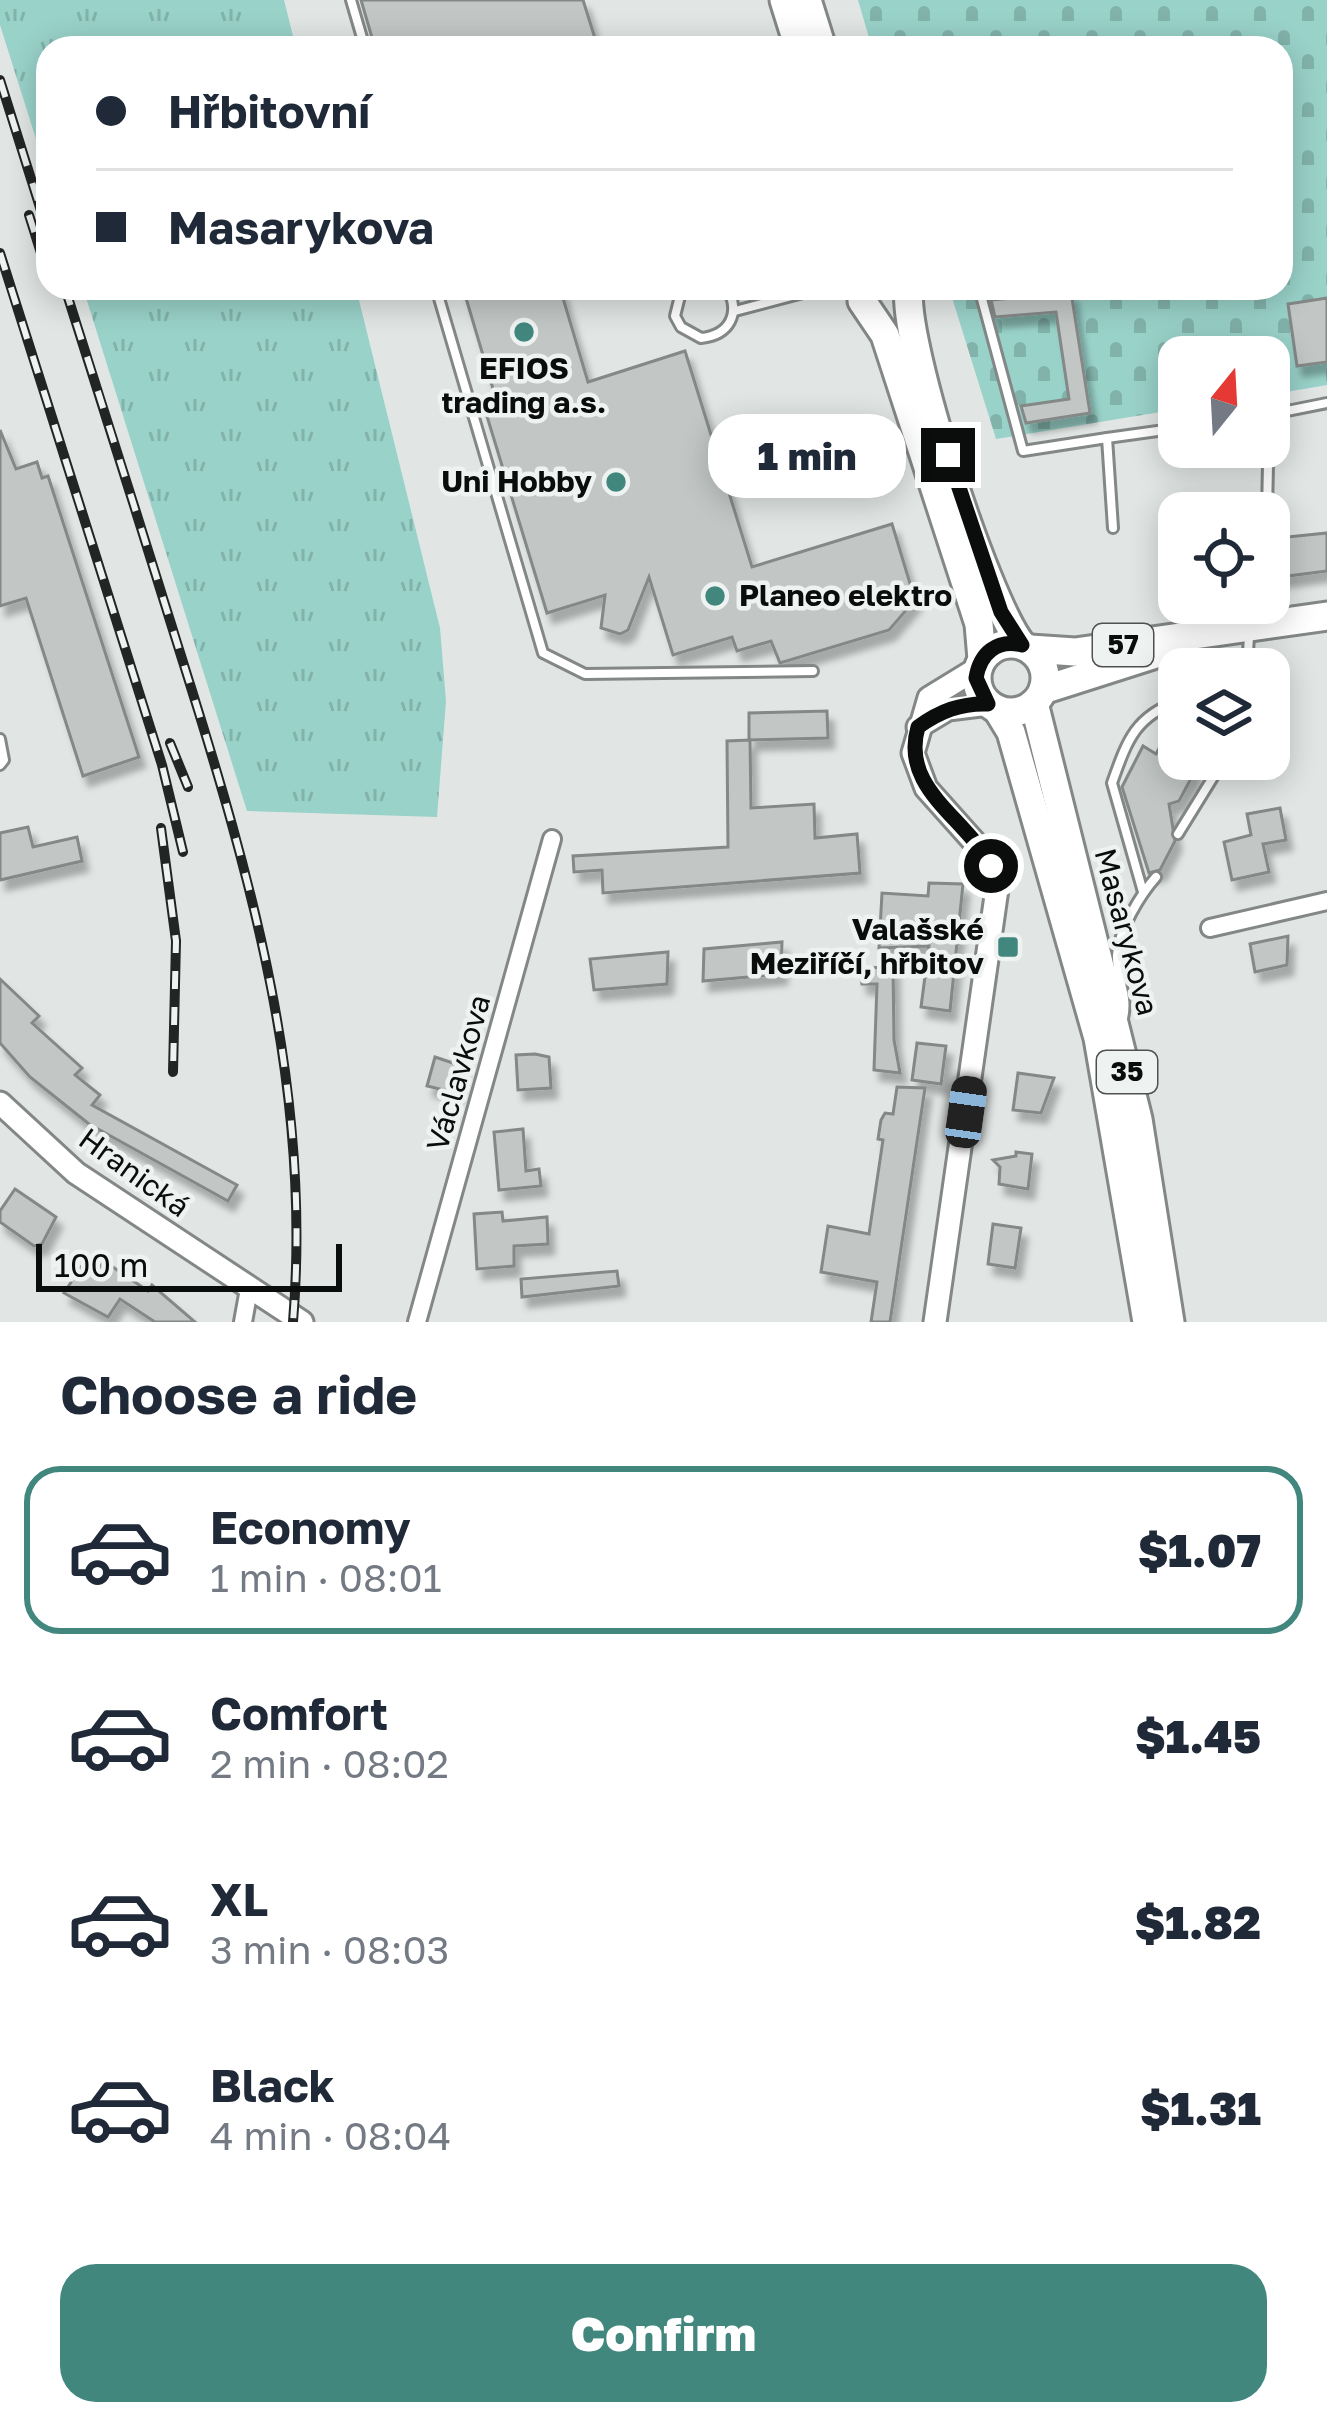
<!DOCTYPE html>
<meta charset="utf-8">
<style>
:root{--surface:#fff;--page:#f2f2f3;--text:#1f2937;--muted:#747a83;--line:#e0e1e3;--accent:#42877e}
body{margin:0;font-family:"Golos Text",sans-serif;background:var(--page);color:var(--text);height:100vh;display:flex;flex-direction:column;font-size:45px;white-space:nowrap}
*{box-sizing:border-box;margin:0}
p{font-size:39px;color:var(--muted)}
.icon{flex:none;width:66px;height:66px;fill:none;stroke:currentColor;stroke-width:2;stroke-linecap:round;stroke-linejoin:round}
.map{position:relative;height:1322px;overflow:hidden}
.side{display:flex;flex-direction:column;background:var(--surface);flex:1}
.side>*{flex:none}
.top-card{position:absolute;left:36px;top:36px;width:1257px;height:264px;border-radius:36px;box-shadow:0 6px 30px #0003;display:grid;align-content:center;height:264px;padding:0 60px;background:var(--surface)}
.needle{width:78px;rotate:18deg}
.buttons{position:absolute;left:1158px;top:336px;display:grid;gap:24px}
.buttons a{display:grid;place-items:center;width:132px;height:132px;border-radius:24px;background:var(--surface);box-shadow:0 6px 30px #0003;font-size:60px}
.scale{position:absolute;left:36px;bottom:30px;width:306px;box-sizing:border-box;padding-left:12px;border:6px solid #0b0c0c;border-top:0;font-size:33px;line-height:42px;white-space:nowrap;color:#0b0c0c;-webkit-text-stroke:9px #eef3f2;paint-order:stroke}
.end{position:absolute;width:54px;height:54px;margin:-27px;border:15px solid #0b0c0c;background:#fff;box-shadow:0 0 0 6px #fff}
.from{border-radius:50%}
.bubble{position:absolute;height:84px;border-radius:36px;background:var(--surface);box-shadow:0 6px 30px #0003;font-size:39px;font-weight:800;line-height:84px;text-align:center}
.car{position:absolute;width:36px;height:72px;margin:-36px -18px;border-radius:15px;box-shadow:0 0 9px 3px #0007;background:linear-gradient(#222 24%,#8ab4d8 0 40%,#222 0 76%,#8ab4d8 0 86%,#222 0)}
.top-card b{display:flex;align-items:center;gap:42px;height:114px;font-size:45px}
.top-card b+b{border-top:3px solid var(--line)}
.top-card i{width:30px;height:30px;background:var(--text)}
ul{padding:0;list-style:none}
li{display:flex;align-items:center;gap:36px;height:168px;margin:0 24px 18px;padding:0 36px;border:6px solid transparent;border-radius:36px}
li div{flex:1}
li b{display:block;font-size:45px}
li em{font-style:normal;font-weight:800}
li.active{border-color:var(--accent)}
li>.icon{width:108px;height:108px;stroke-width:1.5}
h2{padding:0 60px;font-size:54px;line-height:144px}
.primary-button{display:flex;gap:24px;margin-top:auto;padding:24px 60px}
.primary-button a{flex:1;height:138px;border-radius:36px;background:var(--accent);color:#fff;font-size:48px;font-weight:800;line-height:138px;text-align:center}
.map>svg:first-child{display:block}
.grass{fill:url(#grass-tufts)}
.cemetery{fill:url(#cemetery-stones)}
.building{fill:#c2c7c6;stroke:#848887;stroke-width:3;filter:url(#shadow)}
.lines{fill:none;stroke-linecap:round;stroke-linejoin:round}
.service-casing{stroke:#838786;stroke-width:14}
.minor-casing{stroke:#838786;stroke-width:22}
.tertiary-casing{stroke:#838786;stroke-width:27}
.primary-casing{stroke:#838786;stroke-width:33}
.service{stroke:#fff;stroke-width:8}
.minor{stroke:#fff;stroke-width:16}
.tertiary{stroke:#fff;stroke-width:21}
.primary{stroke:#fff;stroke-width:27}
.rail-casing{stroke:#232525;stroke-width:10}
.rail{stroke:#eef3f2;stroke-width:6;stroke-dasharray:18;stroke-linecap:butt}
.route{stroke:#0b0c0c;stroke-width:15}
.poi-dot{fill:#42877e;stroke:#eef3f2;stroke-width:4.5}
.labels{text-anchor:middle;stroke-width:9;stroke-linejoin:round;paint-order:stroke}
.shield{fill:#eef3f2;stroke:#4f5151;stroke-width:3}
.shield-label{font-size:27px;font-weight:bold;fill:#0b0c0c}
.poi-label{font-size:30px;font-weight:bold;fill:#0b0c0c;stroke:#eef3f2;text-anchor:end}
.street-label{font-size:30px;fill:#0b0c0c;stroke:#eef3f2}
</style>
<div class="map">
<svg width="1327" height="1322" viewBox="0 0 1327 1322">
<defs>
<pattern id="grass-tufts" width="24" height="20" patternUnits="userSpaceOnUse" patternTransform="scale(3)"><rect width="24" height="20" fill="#99d2c9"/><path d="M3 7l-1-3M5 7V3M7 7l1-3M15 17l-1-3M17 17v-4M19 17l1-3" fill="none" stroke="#82b3ab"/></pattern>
<pattern id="cemetery-stones" width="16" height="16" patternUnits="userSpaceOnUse" patternTransform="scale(3)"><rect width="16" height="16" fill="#99d2c9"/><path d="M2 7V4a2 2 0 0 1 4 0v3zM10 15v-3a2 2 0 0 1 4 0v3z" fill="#82b3ab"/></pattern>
<filter id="shadow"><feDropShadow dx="6" dy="10" stdDeviation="3" flood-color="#0004"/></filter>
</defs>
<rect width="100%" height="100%" fill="#e1e6e5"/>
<g class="grass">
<polygon points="0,0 284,0 296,48 48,48 48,177 0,25"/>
<polygon points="83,288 356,288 440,628 446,701 437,817 247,811"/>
</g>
<polygon class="cemetery" points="858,0 1327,0 1327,385 1269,395 1269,357 1179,357 1179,409 996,439 949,288 1281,288 1281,48 872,48"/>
<g class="building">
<polygon points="361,0 583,0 598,48 375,48"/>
<polygon points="463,288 560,288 588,382 685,351 752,567 892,524 915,600 889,630 780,663 771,641 737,651 732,637 673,655 649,577 628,630 620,634 601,628 605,595 547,613 486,413 499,409"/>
<polygon points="1071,292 1090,413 1026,423 1021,406 1069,399 1056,312 995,317 991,300"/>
<polygon points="1327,298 1327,362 1297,366 1288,304"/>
<polygon points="0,430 16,469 37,462 42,478 48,476 139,757 83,776 26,598 0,606"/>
<polygon points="1327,533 1327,571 1280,577 1277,548 1288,547 1287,537"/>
<polygon points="827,711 828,738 749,740 749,713"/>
<polygon points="1179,711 1179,759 1191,759 1195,771 1179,801 1169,804 1175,841 1160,870 1149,873 1122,787 1143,746 1156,754"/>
<polygon points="750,740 751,808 814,804 815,838 857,834 860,873 603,893 602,870 574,872 573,856 728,847 727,741"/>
<polygon points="1280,808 1286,840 1263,844 1269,872 1232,880 1224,842 1251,835 1247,814"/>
<polygon points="28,827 33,847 77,837 82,861 0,880 0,833"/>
<polygon points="929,883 963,884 950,1011 921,1007 929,946 879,948 882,893 928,896"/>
<polygon points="1288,936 1287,965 1255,972 1250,944"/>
<polygon points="782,942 781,974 703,981 704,949"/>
<polygon points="668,952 667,984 594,990 590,959"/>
<polygon points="893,966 894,1040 900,1073 874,1070 877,984 862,984 860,969"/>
<polygon points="0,979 39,1016 32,1023 82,1068 75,1075 100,1095 92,1105 237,1185 228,1201 89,1124 30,1077 0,1043"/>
<polygon points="917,1043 946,1046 941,1084 912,1080"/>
<polygon points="535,1054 549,1057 551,1088 518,1090 516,1055"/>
<polygon points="435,1057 462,1066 456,1093 427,1086"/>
<polygon points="1018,1073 1054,1078 1041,1113 1013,1110"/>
<polygon points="897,1087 925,1088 890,1322 871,1322 877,1282 821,1272 828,1226 869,1234 883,1140 878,1139 881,1120 885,1113 893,1114"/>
<polygon points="523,1129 526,1171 539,1169 541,1186 499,1190 494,1132"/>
<polygon points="1016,1152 1032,1154 1028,1189 999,1184 1000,1167 993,1160 1016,1156"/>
<polygon points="15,1189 56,1217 42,1244 34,1246 0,1222 0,1211"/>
<polygon points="502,1212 503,1221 547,1217 548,1244 514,1246 514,1266 477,1269 474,1214"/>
<polygon points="993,1224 1021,1228 1015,1268 988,1264"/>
<polygon points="104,1261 148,1291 152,1285 195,1322 155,1322 120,1299 108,1317 64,1293 81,1267 94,1276"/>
<polygon points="617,1271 619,1286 522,1297 521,1279"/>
</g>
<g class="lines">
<g class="service-casing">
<g id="service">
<polyline points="351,0 365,48"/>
<polyline points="436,288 543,653 585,674 813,671"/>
<path d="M 682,288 L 675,316 L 681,327 L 701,338 C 730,335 741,313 727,288"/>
<polyline points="829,288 846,292"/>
<polyline points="979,288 1023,451 1107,438 1113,528"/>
<polyline points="735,311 822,288"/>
<polyline points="1272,414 1327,403"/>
<polyline points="1107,438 1179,428"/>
<polyline points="1267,513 1269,415"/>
<polyline points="1269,584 1273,615"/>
<polyline points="1247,669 1249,636"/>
<polyline points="0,739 4,760 0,765"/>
<polyline points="1178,834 1215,774 1211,759"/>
<path d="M 1143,892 L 1112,783 C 1127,741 1135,716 1179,701"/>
<path d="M 1122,1022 C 1130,996 1116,980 1117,955 C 1119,930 1140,895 1156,877"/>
</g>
</g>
<g class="minor-casing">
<g id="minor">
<polyline points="1210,928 1327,901"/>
<polyline points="243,1322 249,1289"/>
<polyline points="417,1322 552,839"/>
</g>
</g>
<g class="tertiary-casing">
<g id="tertiary">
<polyline points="918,727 948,709 989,704"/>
<polyline points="0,1103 76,1173 302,1322"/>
<polyline points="935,1322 997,889 985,854 926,788 913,753 929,698 978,668"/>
</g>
</g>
<g class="primary-casing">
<g id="primary">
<polyline points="784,0 799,48"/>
<polyline points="807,0 822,48"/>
<path d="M 909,288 C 901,340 987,604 1022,645"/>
<polyline points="862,301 885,335 979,624 982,659"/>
<circle cx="1011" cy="678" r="34"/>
<polyline points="1030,649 1075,652 1327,616"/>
<polyline points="1043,690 1159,653"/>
<polyline points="1034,703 1138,1119 1170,1322"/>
<polyline points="997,709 1011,732 1098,1038 1147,1322"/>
</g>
</g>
<use href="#service" class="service"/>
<use href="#minor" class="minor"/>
<use href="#tertiary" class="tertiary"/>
<use href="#primary" class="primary"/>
<g class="rail-casing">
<g id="rail">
<polyline points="0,80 48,233"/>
<polyline points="29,215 48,275"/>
<polyline points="0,253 162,765 183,852"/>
<path d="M 65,288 C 105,413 144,537 183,662 C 252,880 312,1091 293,1322"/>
<polyline points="170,743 188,787"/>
<polyline points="161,828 176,941 173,1072"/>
</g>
</g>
<use href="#rail" class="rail"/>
</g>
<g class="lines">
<path class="route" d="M 948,455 L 1001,612 L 1022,645 C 997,639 980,653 976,678 L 988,704 C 961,703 940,711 918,727 C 900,789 966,817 991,866"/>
</g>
<g class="poi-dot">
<circle cx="524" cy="332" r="12"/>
<circle cx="616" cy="482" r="12"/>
<circle cx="715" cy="596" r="12"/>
<rect x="996" y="935" width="24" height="24" rx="6"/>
</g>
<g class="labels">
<g class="shield">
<rect x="1093" y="624" width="60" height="42" rx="9"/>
<rect x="1097" y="1051" width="60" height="42" rx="9"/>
</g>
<g class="shield-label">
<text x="1123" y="654">57</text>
<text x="1127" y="1081">35</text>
</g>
<g class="poi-label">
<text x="524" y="379" text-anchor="middle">EFIOS<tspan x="524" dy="34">trading a.s.</tspan></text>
<text x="592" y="492">Uni Hobby</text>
<text x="739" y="606" text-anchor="start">Planeo elektro</text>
<text x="984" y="940">Valašské<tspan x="984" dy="34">Meziříčí, hřbitov</tspan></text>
</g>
<g class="street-label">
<text transform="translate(1126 932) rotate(75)" y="10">Masarykova</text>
<text transform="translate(459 1073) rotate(-74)" y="10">Václavkova</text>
<text transform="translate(134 1173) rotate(36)" y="10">Hranická</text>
</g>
</g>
</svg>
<div class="buttons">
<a><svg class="needle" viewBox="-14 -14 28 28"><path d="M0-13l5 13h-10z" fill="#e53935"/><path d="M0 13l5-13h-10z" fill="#747a83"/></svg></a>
<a><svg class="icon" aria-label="locate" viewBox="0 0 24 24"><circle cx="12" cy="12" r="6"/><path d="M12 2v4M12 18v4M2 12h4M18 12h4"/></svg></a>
<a><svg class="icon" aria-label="layers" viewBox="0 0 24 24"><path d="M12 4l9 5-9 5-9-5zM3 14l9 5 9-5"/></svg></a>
</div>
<div class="scale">100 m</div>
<i class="end from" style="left:991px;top:866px"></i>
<i class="end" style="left:948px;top:455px"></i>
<div class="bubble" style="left:708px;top:414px;width:198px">1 min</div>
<i class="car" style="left:966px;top:1112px;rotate:8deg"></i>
<div class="top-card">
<b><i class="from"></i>Hřbitovní</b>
<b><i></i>Masarykova</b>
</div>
</div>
<section class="side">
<h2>Choose a ride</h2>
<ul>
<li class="active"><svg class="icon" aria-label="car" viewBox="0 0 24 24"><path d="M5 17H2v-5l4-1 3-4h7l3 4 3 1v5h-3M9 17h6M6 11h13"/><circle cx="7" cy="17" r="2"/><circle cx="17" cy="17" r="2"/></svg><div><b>Economy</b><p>1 min · 08:01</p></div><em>$1.07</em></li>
<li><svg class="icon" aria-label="car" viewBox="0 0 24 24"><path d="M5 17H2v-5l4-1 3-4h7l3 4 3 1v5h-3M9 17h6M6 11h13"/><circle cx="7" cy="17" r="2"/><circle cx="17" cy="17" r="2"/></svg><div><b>Comfort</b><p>2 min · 08:02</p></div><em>$1.45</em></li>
<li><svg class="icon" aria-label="car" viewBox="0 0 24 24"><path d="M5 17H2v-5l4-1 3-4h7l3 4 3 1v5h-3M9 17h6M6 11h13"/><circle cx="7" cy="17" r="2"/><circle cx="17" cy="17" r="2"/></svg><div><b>XL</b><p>3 min · 08:03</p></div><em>$1.82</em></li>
<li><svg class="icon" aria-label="car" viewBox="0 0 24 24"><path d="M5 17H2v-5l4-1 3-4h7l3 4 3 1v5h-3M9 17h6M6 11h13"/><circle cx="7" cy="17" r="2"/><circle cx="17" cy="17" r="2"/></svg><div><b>Black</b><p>4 min · 08:04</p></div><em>$1.31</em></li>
</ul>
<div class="primary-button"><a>Confirm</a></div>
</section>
